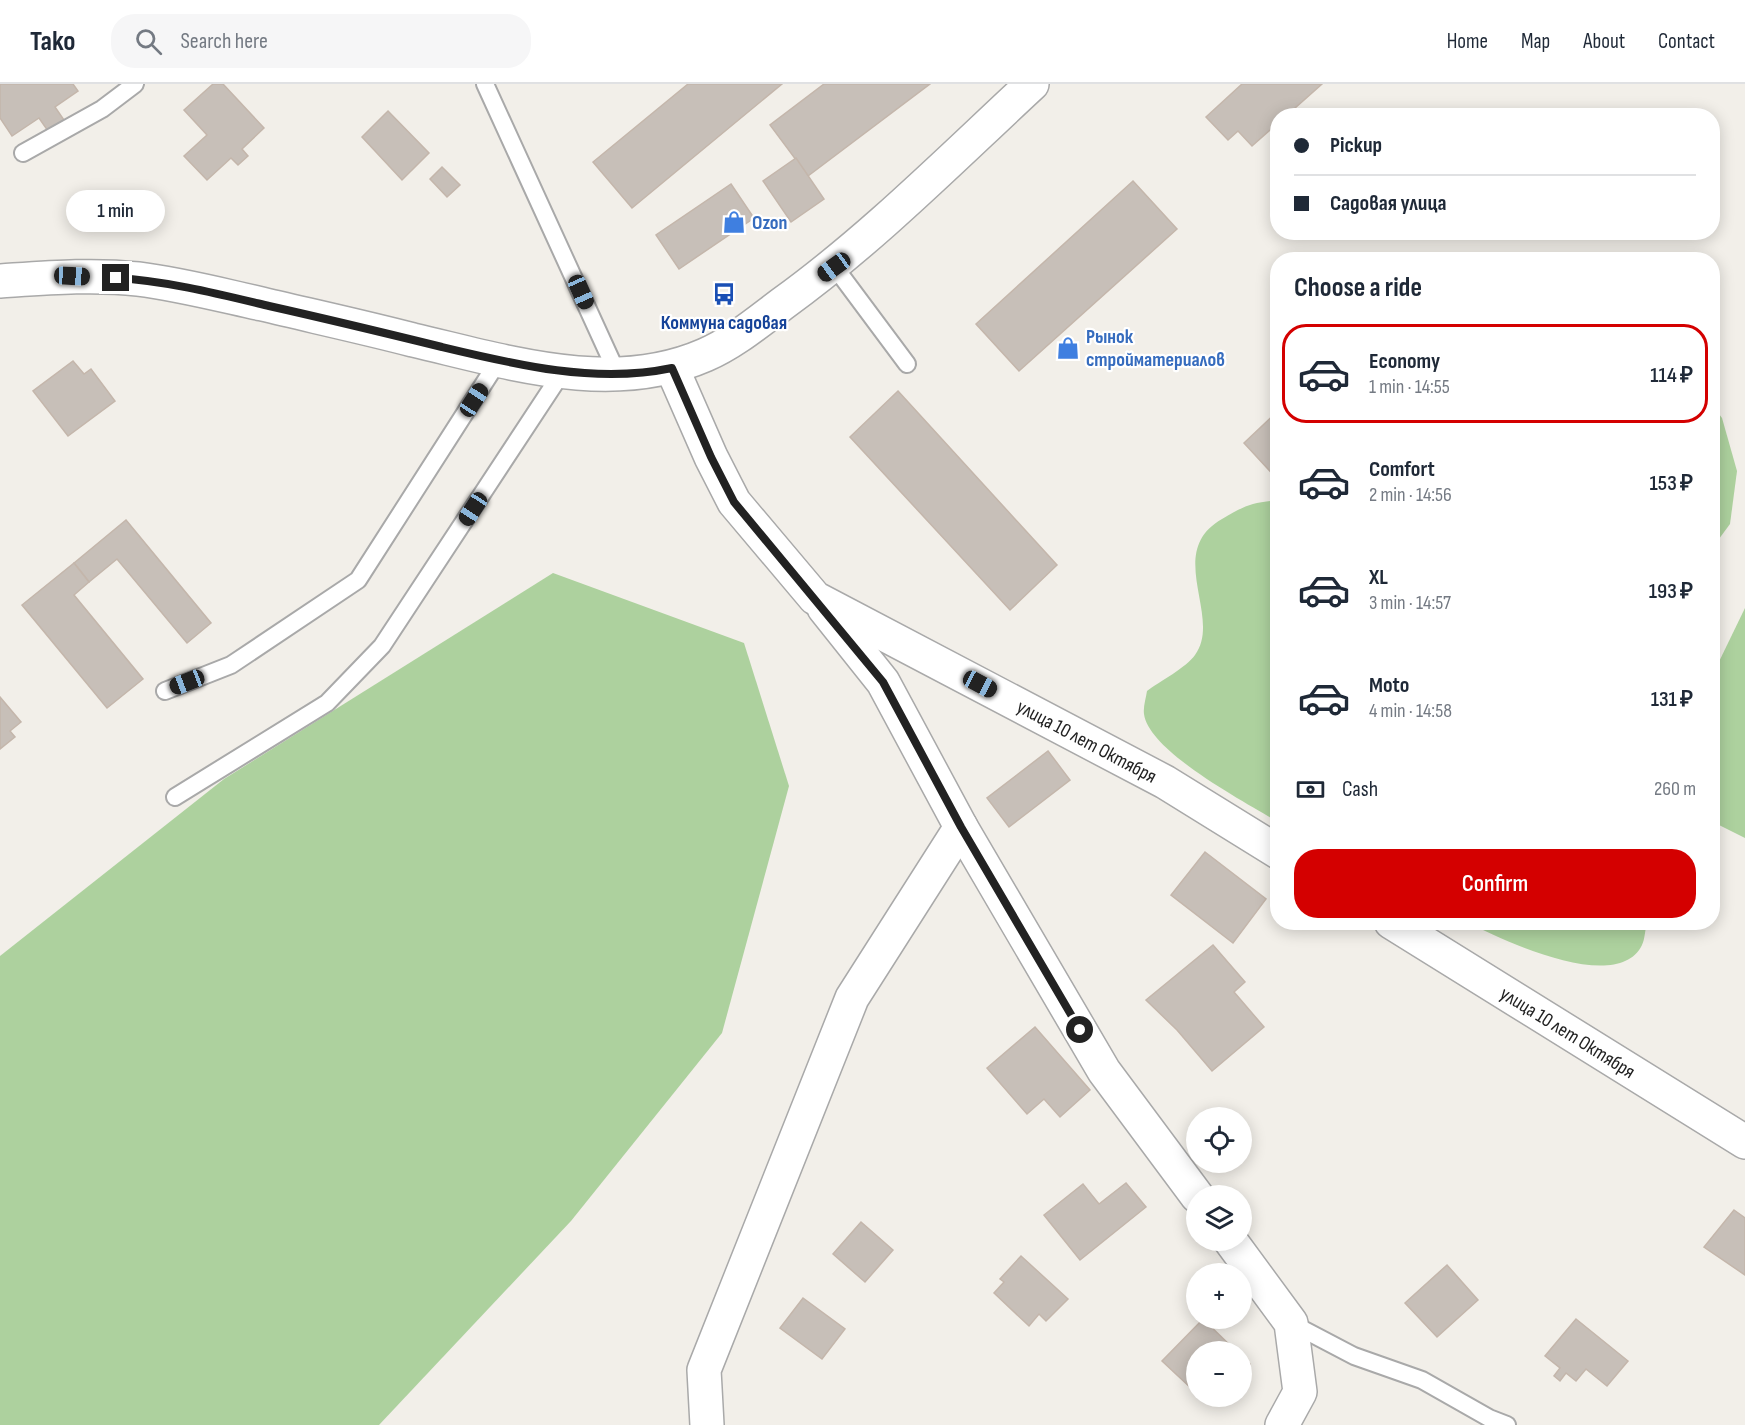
<!DOCTYPE html>
<meta charset="utf-8">
<style>
:root{--surface:#fff;--page:#f6f6f7;--text:#1f2937;--muted:#747a83;--line:#e0e1e3;--accent:#d40000}
body{margin:0;font-family:"Sofia Sans Condensed",sans-serif;background:var(--page);color:var(--text);height:100vh;display:flex;flex-direction:column;font-size:22px;white-space:nowrap}
*{box-sizing:border-box;margin:0}
p{font-size:20px;color:var(--muted)}
.icon{flex:none;width:33px;height:33px;fill:none;stroke:currentColor;stroke-width:2;stroke-linecap:round;stroke-linejoin:round}
.map{position:relative;flex:1;overflow:hidden}
.panel{position:absolute;left:1270px;top:168px;width:450px;height:678px;display:flex;flex-direction:column;background:var(--surface);border-radius:24px;box-shadow:0 3px 15px #0003}
.panel>*{flex:none}
.hud{position:absolute;left:1270px;top:24px;width:450px;height:132px;border-radius:24px;box-shadow:0 3px 15px #0003;display:grid;align-content:center;height:132px;padding:0 24px;background:var(--surface)}
.controls{position:absolute;left:1186px;top:1023px;display:grid;gap:12px}
.controls a{display:grid;place-items:center;width:66px;height:66px;border-radius:50%;background:var(--surface);box-shadow:0 3px 15px #0003;font-size:30px}
.end{position:absolute;width:27px;height:27px;margin:-14px;border:8px solid #222;background:#fff;box-shadow:0 0 0 3px #fff}
.from{border-radius:50%}
.bubble{position:absolute;height:42px;border-radius:21px;background:var(--surface);box-shadow:0 3px 15px #0003;font-size:20px;font-weight:600;line-height:42px;text-align:center}
.car{position:absolute;width:18px;height:36px;margin:-18px -9px;border-radius:8px;box-shadow:0 0 4px 2px #0007;background:linear-gradient(#222 24%,#8ab4d8 0 40%,#222 0 76%,#8ab4d8 0 86%,#222 0)}
.hud b{display:flex;align-items:center;gap:21px;height:57px;font-size:22px}
.hud b+b{border-top:2px solid var(--line)}
.hud i{width:15px;height:15px;background:var(--text)}
ul{padding:0;list-style:none}
li{display:flex;align-items:center;gap:18px;height:99px;margin:0 12px 9px;padding:0 12px;border:3px solid transparent;border-radius:24px}
li div{flex:1}
li b{display:block;font-size:22px}
li em{font-style:normal;font-weight:600}
li.active{border-color:var(--accent)}
li>.icon{width:54px;height:54px;stroke-width:1.5}
h2{padding:0 24px;font-size:27px;line-height:72px}
.pay{display:flex;align-items:center;gap:15px;height:66px;padding:0 24px;font-size:22px}
.pay p{margin-inline-start:auto}
.button{display:flex;gap:12px;margin-top:auto;padding:12px 24px}
.button a{flex:1;height:69px;border-radius:24px;background:var(--accent);color:#fff;font-size:24px;font-weight:600;line-height:69px;text-align:center}
header{display:flex;align-items:center;gap:36px;box-sizing:border-box;height:84px;padding:0 30px;background:var(--surface);border-bottom:2px solid var(--line)}
header strong{font-size:28px}
nav{display:flex;gap:33px;margin-inline-start:auto;font-size:21px}
.search{width:420px;height:54px;background:var(--page);display:flex;align-items:center;gap:15px;box-sizing:border-box;padding:0 21px;border-radius:24px;color:var(--muted);font-size:22px}
.map>svg:first-child{display:block}
.forest{fill:#add19e}
.building{fill:#c7bfb8;stroke:#c4b6ab;stroke-width:1.5}
.lines{fill:none;stroke-linecap:round;stroke-linejoin:round}
.service-casing{stroke:#a9a9a9;stroke-width:20}
.minor-casing{stroke:#a9a9a9;stroke-width:36}
.tertiary-casing{stroke:#a9a9a9;stroke-width:36}
.service{stroke:#fff;stroke-width:16}
.minor{stroke:#fff;stroke-width:33}
.tertiary{stroke:#fff;stroke-width:33}
.route{stroke:#222;stroke-width:8}
.labels{text-anchor:middle;stroke-width:4.5;stroke-linejoin:round;paint-order:stroke}
.shop-label{font-size:20px;font-weight:bold;fill:#366cbe;stroke:#fff;text-anchor:start}
.transit-label{font-size:20px;font-weight:bold;fill:#164399;stroke:#fff}
.street-label{font-size:20px;fill:#222;stroke:#fff}
</style>
<header>
<strong>Tako</strong>
<div class="search"><svg class="icon" aria-label="search" viewBox="0 0 24 24"><circle cx="10" cy="10" r="6"/><path d="M15 15l6 6"/></svg>Search here</div>
<nav><a>Home</a><a>Map</a><a>About</a><a>Contact</a></nav>
</header>
<div class="map">
<svg width="1745" height="1341" viewBox="0 0 1745 1341">
<rect width="100%" height="100%" fill="#f2efe9"/>
<g class="forest">
<polygon points="1713,322 1722,334 1737,387 1730,440 1713,463"/>
<path d="M 1278,416 L 1278,738 C 1247,719 1149,668 1144,630 C 1143,623 1146,614 1147,607 C 1159,598 1187,583 1195,571 C 1223,533 1164,468 1222,435 C 1246,421 1250,419 1278,416 Z"/>
<polygon points="553,489 744,559 789,702 722,949 571,1137 379,1341 0,1341 0,872 224,695"/>
<polygon points="1745,524 1745,754 1713,738 1713,590"/>
<path d="M 1469,839 L 1647,839 C 1645,845 1645,855 1642,861 C 1618,911 1502,856 1469,839 Z"/>
</g>
<g class="building">
<polygon points="0,0 73,0 78,7 55,23 64,36 48,47 39,34 12,52 0,34"/>
<polygon points="213,0 223,0 264,44 242,65 248,72 238,81 231,74 207,96 184,72 207,51 184,26"/>
<polygon points="688,0 782,0 632,124 593,78"/>
<polygon points="824,0 930,0 808,92 770,41"/>
<polygon points="1242,0 1322,0 1286,32 1278,32 1278,39 1252,62 1238,47 1228,56 1206,33"/>
<polygon points="388,27 429,69 402,96 362,53"/>
<polygon points="796,74 824,115 791,138 763,97"/>
<polygon points="442,83 460,101 447,113 430,95"/>
<polygon points="1133,97 1177,145 1019,287 976,240"/>
<polygon points="731,100 754,134 679,185 656,151"/>
<polygon points="73,277 84,290 91,285 115,317 68,352 33,307"/>
<polygon points="898,307 1057,481 1010,526 850,353"/>
<polygon points="1278,327 1278,396 1244,359"/>
<polygon points="126,436 211,539 187,559 117,475 89,498 74,479"/>
<polygon points="74,479 89,498 74,511 143,595 107,624 22,521"/>
<polygon points="0,613 21,638 10,647 15,653 0,665"/>
<polygon points="1048,667 1070,696 1009,743 987,714"/>
<polygon points="1205,768 1266,815 1233,859 1171,811"/>
<polygon points="1213,861 1245,898 1234,908 1264,943 1212,987 1177,946 1146,916"/>
<polygon points="1035,943 1090,1006 1060,1033 1044,1015 1027,1030 987,984"/>
<polygon points="1126,1099 1146,1123 1080,1176 1044,1131 1083,1100 1099,1120"/>
<polygon points="1734,1126 1745,1134 1745,1191 1704,1163"/>
<polygon points="861,1138 893,1166 865,1198 833,1170"/>
<polygon points="1021,1172 1068,1215 1046,1237 1039,1230 1029,1242 994,1209 1004,1198 1000,1195"/>
<polygon points="1447,1181 1478,1216 1437,1253 1405,1219"/>
<polygon points="803,1214 845,1245 822,1275 780,1244"/>
<polygon points="1203,1235 1237,1268 1197,1268 1197,1303 1194,1307 1162,1277"/>
<polygon points="1576,1235 1628,1277 1607,1302 1586,1285 1576,1297 1566,1289 1560,1297 1554,1292 1560,1284 1545,1272"/>
<polygon points="1242,1273 1250,1280 1242,1288"/>
</g>
<g class="lines">
<g class="service-casing">
<g id="service">
<polyline points="485,0 618,291"/>
<polyline points="23,69 102,25 135,0"/>
<polyline points="834,182 907,280"/>
<polyline points="165,607 231,581 358,496 499,276"/>
<polyline points="175,713 327,619 382,562 563,287"/>
<polyline points="1291,1239 1354,1272 1422,1296 1489,1334 1507,1341"/>
</g>
</g>
<g class="minor-casing">
<g id="minor">
<polyline points="672,284 711,373 734,418 815,514 1165,698 1278,768"/>
<polyline points="824,524 883,598 961,743 1104,987 1197,1112"/>
<polyline points="1391,838 1745,1058"/>
<polyline points="1230,1156 1291,1239 1300,1308 1282,1341"/>
<polyline points="707,1341 704,1286 852,914 961,743"/>
</g>
</g>
<g class="tertiary-casing">
<path id="tertiary" d="M 0,197 C 46,194 92,190 138,195 C 179,200 221,211 262,220 C 312,232 363,243 413,256 C 508,278 611,312 705,271 C 733,259 758,238 782,220 C 872,155 951,75 1032,0"/>
</g>
<use href="#service" class="service"/>
<use href="#minor" class="minor"/>
<use href="#tertiary" class="tertiary"/>
</g>
<g class="lines">
<path class="route" d="M 116,194 C 168,197 219,210 269,222 C 327,235 385,249 442,263 C 517,281 596,300 672,284 L 711,373 L 734,418 L 883,598 L 961,743 L 1080,946"/>
</g>
<defs>
<g id="shop-bare" transform="scale(1.8)"><path d="M-5-2.5h2.3a2.7 3.5 0 0 1 5.4 0H5L5.5 6h-11ZM-1.5-2.5h3a1.5 2.3 0 0 0-3 0Z" fill="#3f7fe0" stroke="#fff" stroke-width="2.5" paint-order="stroke"/></g>
<g id="bus-bare" transform="scale(1.8)"><path d="M-5-6H5V4H4V6H2V4H-2V6H-4V4H-5ZM-3.5-4V0h7V-4ZM-3.5 1.2v1.5H-2V1.2ZM2 1.2v1.5H3.5V1.2Z" fill="#1a4fb4" stroke="#fff" stroke-width="2.5" paint-order="stroke"/></g>
</defs>
<g fill-rule="evenodd">
<use href="#shop-bare" x="734" y="138"/>
<use href="#bus-bare" x="724" y="210"/>
<use href="#shop-bare" x="1068" y="264"/>
</g>
<g class="labels">
<g class="shop-label">
<text x="752" y="145">Ozon</text>
<text x="1086" y="259">Рынок<tspan x="1086" dy="23">стройматериалов</tspan></text>
</g>
<g class="transit-label">
<text x="724" y="245">Коммуна садовая</text>
</g>
<g class="street-label">
<text transform="translate(1087 657) rotate(28)" y="7">улица 10 лет Октября</text>
<text transform="translate(1568 948) rotate(32)" y="7">улица 10 лет Октября</text>
</g>
</g>
</svg>
<div class="controls">
<a><svg class="icon" aria-label="locate" viewBox="0 0 24 24"><circle cx="12" cy="12" r="6"/><path d="M12 2v4M12 18v4M2 12h4M18 12h4"/></svg></a>
<a><svg class="icon" aria-label="layers" viewBox="0 0 24 24"><path d="M12 4l9 5-9 5-9-5zM3 14l9 5 9-5"/></svg></a>
<a>+</a>
<a>−</a>
</div>
<i class="end from" style="left:1080px;top:946px"></i>
<i class="end" style="left:116px;top:194px"></i>
<div class="bubble" style="left:66px;top:106px;width:99px">1 min</div>
<i class="car" style="left:834px;top:183px;rotate:234deg"></i>
<i class="car" style="left:72px;top:192px;rotate:93deg"></i>
<i class="car" style="left:581px;top:208px;rotate:156deg"></i>
<i class="car" style="left:474px;top:316px;rotate:33deg"></i>
<i class="car" style="left:473px;top:425px;rotate:213deg"></i>
<i class="car" style="left:187px;top:598px;rotate:249deg"></i>
<i class="car" style="left:980px;top:600px;rotate:118deg"></i>
<div class="hud">
<b><i class="from"></i>Pickup</b>
<b><i></i>Садовая улица</b>
</div>
<section class="panel">
<h2>Choose a ride</h2>
<ul>
<li class="active"><svg class="icon" aria-label="car" viewBox="0 0 24 24"><path d="M5 17H2v-5l4-1 3-4h7l3 4 3 1v5h-3M9 17h6M6 11h13"/><circle cx="7" cy="17" r="2"/><circle cx="17" cy="17" r="2"/></svg><div><b>Economy</b><p>1 min · 14:55</p></div><em>114 ₽</em></li>
<li><svg class="icon" aria-label="car" viewBox="0 0 24 24"><path d="M5 17H2v-5l4-1 3-4h7l3 4 3 1v5h-3M9 17h6M6 11h13"/><circle cx="7" cy="17" r="2"/><circle cx="17" cy="17" r="2"/></svg><div><b>Comfort</b><p>2 min · 14:56</p></div><em>153 ₽</em></li>
<li><svg class="icon" aria-label="car" viewBox="0 0 24 24"><path d="M5 17H2v-5l4-1 3-4h7l3 4 3 1v5h-3M9 17h6M6 11h13"/><circle cx="7" cy="17" r="2"/><circle cx="17" cy="17" r="2"/></svg><div><b>XL</b><p>3 min · 14:57</p></div><em>193 ₽</em></li>
<li><svg class="icon" aria-label="car" viewBox="0 0 24 24"><path d="M5 17H2v-5l4-1 3-4h7l3 4 3 1v5h-3M9 17h6M6 11h13"/><circle cx="7" cy="17" r="2"/><circle cx="17" cy="17" r="2"/></svg><div><b>Moto</b><p>4 min · 14:58</p></div><em>131 ₽</em></li>
</ul>
<div class="pay"><svg class="icon" aria-label="cash" viewBox="0 0 24 24"><path d="M3 7h18v10H3z"/><circle cx="12" cy="12" r="2"/></svg>Cash<p>260 m</p></div>
<div class="button"><a>Confirm</a></div>
</section>
</div>
